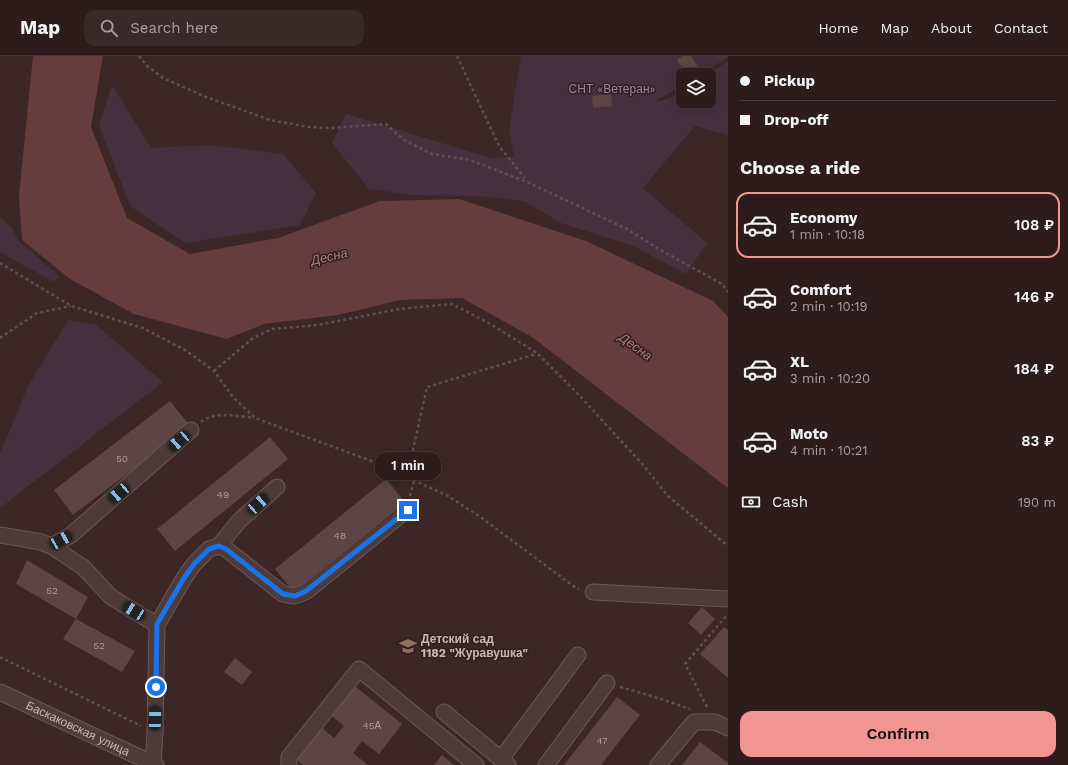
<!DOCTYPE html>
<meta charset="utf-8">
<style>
:root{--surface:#2e1c1c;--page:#3a2929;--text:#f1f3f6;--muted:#a7a1a3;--line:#493a3b;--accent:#f29590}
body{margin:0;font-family:"Work Sans",sans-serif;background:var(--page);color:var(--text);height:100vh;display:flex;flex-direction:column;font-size:15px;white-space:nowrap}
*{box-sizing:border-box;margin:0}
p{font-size:13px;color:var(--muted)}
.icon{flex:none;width:22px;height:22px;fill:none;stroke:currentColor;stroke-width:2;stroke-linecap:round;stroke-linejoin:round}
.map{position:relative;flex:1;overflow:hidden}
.details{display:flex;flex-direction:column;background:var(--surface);width:340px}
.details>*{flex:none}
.banner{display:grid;align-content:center;height:88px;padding:0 12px;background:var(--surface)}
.tools{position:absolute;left:676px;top:12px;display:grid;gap:8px}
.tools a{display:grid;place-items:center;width:40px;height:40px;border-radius:8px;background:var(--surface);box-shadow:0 2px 10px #0003,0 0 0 1px var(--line);font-size:20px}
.end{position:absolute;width:18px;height:18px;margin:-9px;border:5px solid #1a73e8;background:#fff;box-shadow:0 0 0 2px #fff}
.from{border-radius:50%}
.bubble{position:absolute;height:28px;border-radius:12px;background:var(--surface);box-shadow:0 2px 10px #0003,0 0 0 1px var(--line);font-size:13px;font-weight:600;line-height:28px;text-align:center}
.car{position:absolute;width:12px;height:24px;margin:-12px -6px;border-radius:5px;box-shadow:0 0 3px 1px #0007;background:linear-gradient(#222 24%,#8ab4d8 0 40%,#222 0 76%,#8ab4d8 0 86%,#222 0)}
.banner b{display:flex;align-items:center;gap:14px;height:38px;font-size:15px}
.banner b+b{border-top:1px solid var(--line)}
.banner i{width:10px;height:10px;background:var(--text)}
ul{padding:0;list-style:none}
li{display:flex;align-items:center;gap:12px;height:66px;margin:0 8px 6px;padding:0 4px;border:2px solid transparent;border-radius:12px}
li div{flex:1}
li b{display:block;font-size:15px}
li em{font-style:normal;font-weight:600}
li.selected{border-color:var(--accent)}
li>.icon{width:36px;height:36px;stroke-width:1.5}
h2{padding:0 12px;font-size:18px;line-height:48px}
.pay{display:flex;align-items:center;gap:10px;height:44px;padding:0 12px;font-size:15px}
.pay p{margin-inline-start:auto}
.button{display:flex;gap:8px;margin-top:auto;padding:8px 12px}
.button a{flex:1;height:46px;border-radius:12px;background:var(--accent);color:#111;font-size:16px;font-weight:600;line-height:46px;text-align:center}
header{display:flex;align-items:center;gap:24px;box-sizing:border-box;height:56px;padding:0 20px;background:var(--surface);border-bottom:1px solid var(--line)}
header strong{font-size:19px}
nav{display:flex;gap:22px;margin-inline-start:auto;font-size:14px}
.search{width:280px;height:36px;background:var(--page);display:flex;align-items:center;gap:10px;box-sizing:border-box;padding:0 14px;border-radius:12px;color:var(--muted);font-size:15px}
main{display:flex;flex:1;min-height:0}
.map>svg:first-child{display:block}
.green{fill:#47303e}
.water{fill:#653d3c}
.building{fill:#5e4545}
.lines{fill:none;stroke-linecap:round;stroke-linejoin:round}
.minor-casing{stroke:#6b5857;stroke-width:17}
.path{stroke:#614c56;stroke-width:2.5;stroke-dasharray:3 3;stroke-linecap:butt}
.minor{stroke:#4d3a39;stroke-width:15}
.route{stroke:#1a73e8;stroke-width:5}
.labels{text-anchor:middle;stroke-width:3;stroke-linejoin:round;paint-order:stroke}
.number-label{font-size:10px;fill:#ae9a99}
.park-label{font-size:12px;fill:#9b84a7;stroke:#321f1e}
.poi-label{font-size:12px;font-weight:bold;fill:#c8b6b5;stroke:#321f1e;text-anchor:start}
.street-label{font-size:12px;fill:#c8b6b5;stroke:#321f1e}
.water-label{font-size:13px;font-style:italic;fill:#ae7f7e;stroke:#321f1e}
</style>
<header>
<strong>Map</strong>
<div class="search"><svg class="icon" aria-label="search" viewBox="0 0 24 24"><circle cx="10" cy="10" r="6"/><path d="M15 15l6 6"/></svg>Search here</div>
<nav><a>Home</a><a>Map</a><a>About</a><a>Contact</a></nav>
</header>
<main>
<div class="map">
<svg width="728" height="709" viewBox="0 0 728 709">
<rect width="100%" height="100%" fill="#3d2626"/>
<g class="green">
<polygon points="521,0 728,0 728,1 699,19 683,19 683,29 654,46 668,43 683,34 683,45 709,45 709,19 707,19 728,5 728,79 695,70 643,132 707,187 686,218 633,190 561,167 524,145 477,140 413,139 369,133 332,87 346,58 491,102 514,101 509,74"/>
<polygon points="112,29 151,92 210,89 283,98 316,137 300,169 185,187 130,150 99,69"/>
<polygon points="0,161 11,171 20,186 59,220 54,226 0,196"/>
<polygon points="68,264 96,269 163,326 0,452 0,398 28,330"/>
</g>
<polygon class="water" points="33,0 103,0 91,71 127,162 190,198 278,182 380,145 459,143 586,185 713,245 728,261 728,432 532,281 462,242 400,244 338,259 264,268 227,283 134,258 70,223 22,184 19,140"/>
<g class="building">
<polygon points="683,0 691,0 699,13 687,19 677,4"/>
<polygon points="611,38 612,50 593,52 592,40"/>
<polygon points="170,345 190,370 73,459 54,434"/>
<polygon points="270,381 288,403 175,495 157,473"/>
<polygon points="386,423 404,445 293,535 275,513"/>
<polygon points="27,504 88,541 76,563 16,528"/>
<polygon points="702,551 715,563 701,579 688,567"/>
<polygon points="76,563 135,595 122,616 63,583"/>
<polygon points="724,571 728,574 728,622 700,598"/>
<polygon points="235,602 252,616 242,629 224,616"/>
<polygon points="355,630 402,668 379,698 362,685 353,697 368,709 303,709 297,704 322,672 334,682 344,670 332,660"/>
<polygon points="617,641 640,659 601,709 564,709"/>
<polygon points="700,686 728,707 728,709 682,709"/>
<polygon points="442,699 454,709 434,709"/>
</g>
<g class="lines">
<g class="minor-casing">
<g id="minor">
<polyline points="0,479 41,486 51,490 71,479 191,374"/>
<polyline points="51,490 83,511 111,541 157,569"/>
<polyline points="219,490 239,465 277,431"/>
<polyline points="593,536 728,543"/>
<path id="s1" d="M 0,636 L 156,709"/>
<polyline points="444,656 508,709"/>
<polyline points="501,703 578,599"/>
<polyline points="153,707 155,677 157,569 184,522 194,508 209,493 219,490 226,493 283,538 295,540 307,535 408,453"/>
<polyline points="289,709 289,701 359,613 476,709"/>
<polyline points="546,709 607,627"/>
<polyline points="658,709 694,666 715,666 728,672"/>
</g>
</g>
<g class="path">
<polyline points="139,0 146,9 163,22 206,41 270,64 309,71 330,72 386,68 404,84 432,98 470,104 527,126 627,173 657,192 722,228 728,236"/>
<polyline points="457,0 499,90 527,125"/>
<polyline points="0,207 71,250 143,272 185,294 214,315 233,341 255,362 377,407 448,440 479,460 576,532 579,533"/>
<polyline points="0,282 37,257 71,250"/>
<polyline points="214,315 253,282 272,273 318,269 399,253 452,248 489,267 537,297 579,339 644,410 668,440 728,490"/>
<path d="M 201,366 C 215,355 238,360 254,362"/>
<polyline points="410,440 414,425 419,413 419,407 413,394 427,331 536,298"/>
<polyline points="0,601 141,670"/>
<polyline points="620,631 655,641 690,653"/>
<polyline points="707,651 685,608 728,558"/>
</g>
<use href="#minor" class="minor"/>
</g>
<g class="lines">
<polyline class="route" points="156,631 157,568 184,522 194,508 209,493 219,490 226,493 283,538 295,540 306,535 408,454"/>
</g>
<defs>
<g id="school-bare" transform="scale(1.38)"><path d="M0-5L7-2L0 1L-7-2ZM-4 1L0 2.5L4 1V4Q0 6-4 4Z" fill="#8d6e63" stroke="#321f1e" stroke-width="2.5" paint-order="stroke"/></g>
</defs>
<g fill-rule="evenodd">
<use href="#school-bare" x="408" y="590"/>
</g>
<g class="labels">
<g class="number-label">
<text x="122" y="406">50</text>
<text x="223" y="442">49</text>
<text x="340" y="483">48</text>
<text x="52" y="538">52</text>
<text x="99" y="593">52</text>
<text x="372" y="673">45А</text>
<text x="602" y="688">47</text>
</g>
<g class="park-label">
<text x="612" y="37">СНТ «Ветеран»</text>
</g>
<g class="poi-label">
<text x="421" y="587">Детский сад<tspan x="421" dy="14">1182 "Журавушка"</tspan></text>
</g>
<g class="street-label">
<text dy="4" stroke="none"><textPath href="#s1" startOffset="86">Баскаковская улица</textPath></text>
</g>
<g class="water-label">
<text transform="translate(329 200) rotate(-13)" y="5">Десна</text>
<text transform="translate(636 290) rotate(36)" y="5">Десна</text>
</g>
</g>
</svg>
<div class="tools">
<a><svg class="icon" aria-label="layers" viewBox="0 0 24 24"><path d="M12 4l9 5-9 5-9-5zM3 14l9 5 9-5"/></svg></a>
</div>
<i class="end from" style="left:156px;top:631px"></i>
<i class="end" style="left:408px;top:454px"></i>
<div class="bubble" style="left:375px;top:396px;width:66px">1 min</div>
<i class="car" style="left:179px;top:385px;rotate:229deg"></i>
<i class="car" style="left:119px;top:437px;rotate:229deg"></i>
<i class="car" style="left:258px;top:448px;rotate:48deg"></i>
<i class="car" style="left:61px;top:484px;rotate:60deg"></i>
<i class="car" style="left:134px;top:555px;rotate:301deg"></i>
<i class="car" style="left:155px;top:662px;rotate:1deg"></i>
</div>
<section class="details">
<div class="banner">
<b><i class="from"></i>Pickup</b>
<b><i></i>Drop-off</b>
</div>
<h2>Choose a ride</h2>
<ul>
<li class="selected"><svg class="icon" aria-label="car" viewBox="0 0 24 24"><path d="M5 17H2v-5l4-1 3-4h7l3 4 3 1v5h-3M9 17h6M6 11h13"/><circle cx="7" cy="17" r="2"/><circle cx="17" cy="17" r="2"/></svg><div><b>Economy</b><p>1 min · 10:18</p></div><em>108 ₽</em></li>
<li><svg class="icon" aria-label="car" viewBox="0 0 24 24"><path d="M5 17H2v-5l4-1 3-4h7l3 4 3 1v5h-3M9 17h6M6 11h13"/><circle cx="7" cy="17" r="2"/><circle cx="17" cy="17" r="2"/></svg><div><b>Comfort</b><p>2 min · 10:19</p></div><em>146 ₽</em></li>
<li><svg class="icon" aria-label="car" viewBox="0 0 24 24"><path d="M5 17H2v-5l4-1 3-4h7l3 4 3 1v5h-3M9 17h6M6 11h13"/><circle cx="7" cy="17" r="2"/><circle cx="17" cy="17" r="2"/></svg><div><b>XL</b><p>3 min · 10:20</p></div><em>184 ₽</em></li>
<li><svg class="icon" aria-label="car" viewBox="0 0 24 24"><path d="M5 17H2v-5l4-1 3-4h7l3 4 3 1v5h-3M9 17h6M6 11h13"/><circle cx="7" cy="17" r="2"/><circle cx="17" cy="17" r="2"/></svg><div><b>Moto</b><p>4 min · 10:21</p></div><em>83 ₽</em></li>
</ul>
<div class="pay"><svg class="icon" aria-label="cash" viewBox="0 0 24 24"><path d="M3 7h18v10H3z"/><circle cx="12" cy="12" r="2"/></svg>Cash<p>190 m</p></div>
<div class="button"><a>Confirm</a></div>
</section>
</main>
